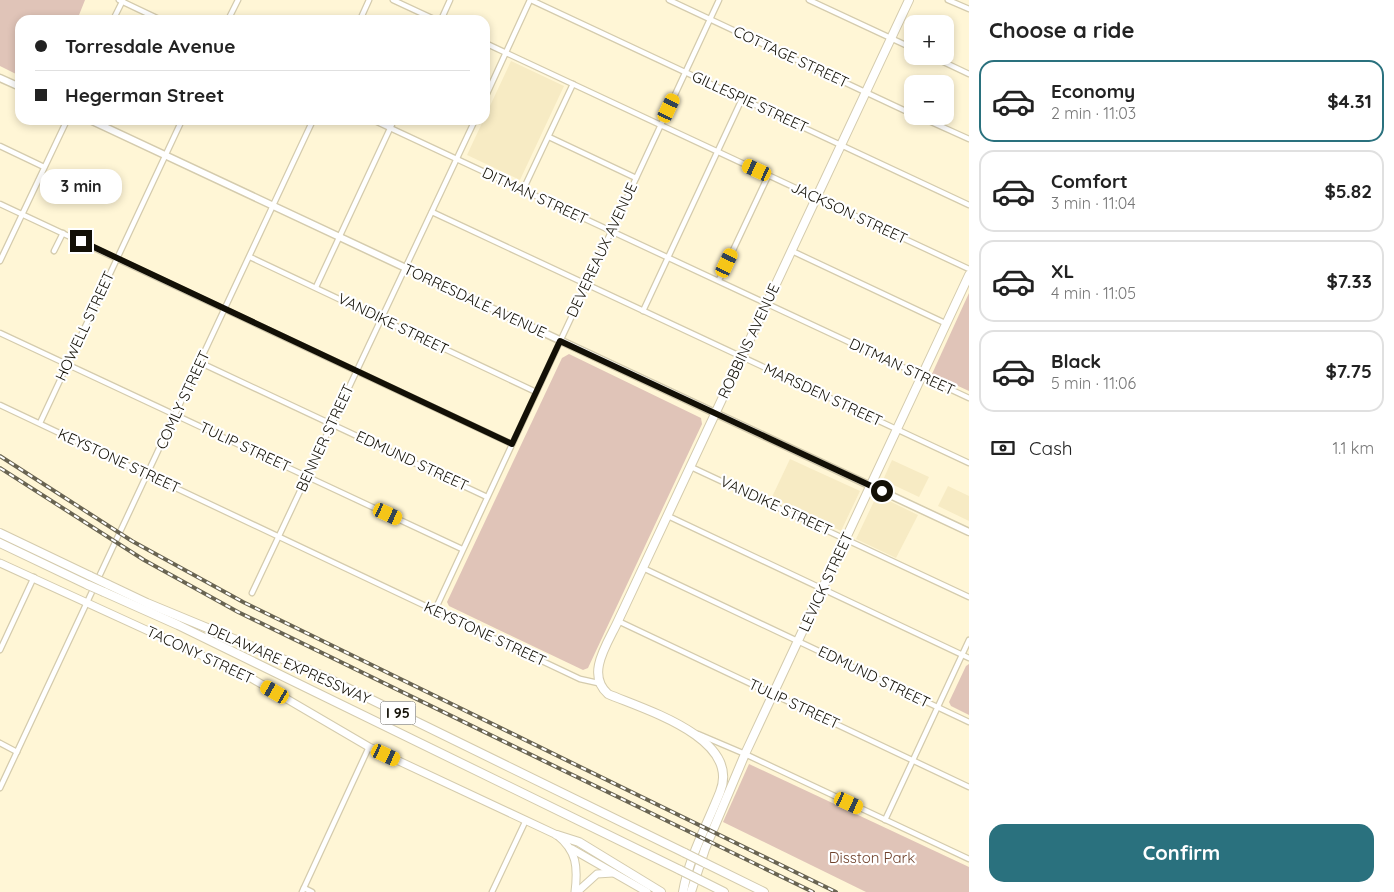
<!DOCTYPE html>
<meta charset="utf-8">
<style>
:root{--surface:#fff;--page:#f6f6f6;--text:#222;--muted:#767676;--line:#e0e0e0;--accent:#2a717e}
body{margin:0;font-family:Quicksand,sans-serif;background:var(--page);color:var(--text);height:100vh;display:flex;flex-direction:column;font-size:19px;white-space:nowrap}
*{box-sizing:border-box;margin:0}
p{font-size:16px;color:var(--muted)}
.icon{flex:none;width:28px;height:28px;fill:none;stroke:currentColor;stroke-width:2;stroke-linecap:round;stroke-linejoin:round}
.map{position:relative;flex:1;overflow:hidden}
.drawer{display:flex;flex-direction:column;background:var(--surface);width:425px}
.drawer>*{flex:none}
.top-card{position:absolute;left:15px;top:15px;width:475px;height:110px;border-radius:15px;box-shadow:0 2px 8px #0003;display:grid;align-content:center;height:110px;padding:0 20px;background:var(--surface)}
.buttons{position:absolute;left:904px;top:15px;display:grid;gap:10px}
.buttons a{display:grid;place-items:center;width:50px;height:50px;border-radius:10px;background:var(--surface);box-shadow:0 2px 8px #0003;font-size:25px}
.end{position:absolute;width:22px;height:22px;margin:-11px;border:6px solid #131006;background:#fff;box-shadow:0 0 0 2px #fff}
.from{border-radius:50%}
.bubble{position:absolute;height:35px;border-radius:15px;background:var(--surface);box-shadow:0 2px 8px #0003;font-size:16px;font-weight:800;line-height:35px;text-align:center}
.car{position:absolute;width:15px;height:30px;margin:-15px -8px;border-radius:6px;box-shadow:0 0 4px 1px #0007;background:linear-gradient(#f5c518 24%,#345 0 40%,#f5c518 0 76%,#345 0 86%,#f5c518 0)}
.top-card b{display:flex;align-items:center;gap:18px;height:48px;font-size:19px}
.top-card b+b{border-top:1px solid var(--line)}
.top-card i{width:12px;height:12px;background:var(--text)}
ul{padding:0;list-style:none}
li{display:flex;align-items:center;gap:15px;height:82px;margin:0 10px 8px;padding:0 10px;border:2px solid var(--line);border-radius:15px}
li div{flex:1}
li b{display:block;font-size:19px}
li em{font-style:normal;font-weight:800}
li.current{border-color:var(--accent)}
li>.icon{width:45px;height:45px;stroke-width:1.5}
h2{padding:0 20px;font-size:22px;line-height:60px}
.pay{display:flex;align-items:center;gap:12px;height:55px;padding:0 20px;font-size:19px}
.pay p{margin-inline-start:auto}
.primary-button{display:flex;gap:10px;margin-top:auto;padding:10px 20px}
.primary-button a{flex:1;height:58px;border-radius:15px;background:var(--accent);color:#fff;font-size:20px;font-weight:800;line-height:58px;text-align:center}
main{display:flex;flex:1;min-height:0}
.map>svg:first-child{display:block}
.built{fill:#f7ebc4}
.green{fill:#e0c4b8}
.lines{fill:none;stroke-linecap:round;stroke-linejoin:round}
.street-casing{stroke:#d4cbad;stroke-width:7}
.secondary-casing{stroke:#d4cbad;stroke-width:9}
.primary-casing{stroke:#d4cbad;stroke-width:9}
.highway-casing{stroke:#d4cbad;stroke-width:10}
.street{stroke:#fff;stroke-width:4.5}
.secondary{stroke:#fff;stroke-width:6}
.primary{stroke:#fff;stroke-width:7}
.highway{stroke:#fff;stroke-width:8}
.rail-casing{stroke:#696452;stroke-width:4}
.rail{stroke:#fff;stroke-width:2;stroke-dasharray:5.5;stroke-linecap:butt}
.highway-bridge-casing{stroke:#d4cbad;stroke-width:10;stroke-linecap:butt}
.highway-bridge{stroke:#fff;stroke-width:8}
.route{stroke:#131006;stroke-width:6}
.labels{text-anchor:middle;stroke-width:4.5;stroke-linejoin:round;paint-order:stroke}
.shield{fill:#fff;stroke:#5a5851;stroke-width:1}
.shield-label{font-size:14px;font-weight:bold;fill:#131006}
.street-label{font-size:15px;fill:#131006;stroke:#fff}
.park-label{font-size:15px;fill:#6f412b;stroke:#fff}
</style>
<main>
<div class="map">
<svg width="969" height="892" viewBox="0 0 969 892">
<rect width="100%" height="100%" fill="#fff6d6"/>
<g class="built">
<polygon points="511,61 564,86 520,180 467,155"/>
<polygon points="790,459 860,491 841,531 772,497"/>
<polygon points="892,460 929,477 919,497 883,480"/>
<polygon points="948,486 969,496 969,521 938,506"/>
<polygon points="877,495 918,515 896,558 856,539"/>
</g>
<g class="green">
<polygon points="0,0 85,0 77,20 20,20 20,76 0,66"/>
<polygon points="969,293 969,391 932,374"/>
<polygon points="569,354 701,418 702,424 588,668 583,670 449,606 447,602 562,358"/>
<polygon points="969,664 969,715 951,706 949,702 966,666"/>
<polygon points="749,764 969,867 969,892 866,892 723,822"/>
</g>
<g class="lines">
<g class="street-casing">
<g id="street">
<polyline points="119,0 161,20"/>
<polyline points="393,0 436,20"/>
<polyline points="531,0 969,205"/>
<polyline points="669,0 912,114"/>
<polyline points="809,0 912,48"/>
<polyline points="948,0 969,9"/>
<polyline points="113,20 123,0"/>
<polyline points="228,20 238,0"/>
<polyline points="360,20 369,0"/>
<polyline points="441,20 450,0"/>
<polyline points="485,43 969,269"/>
<polyline points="931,56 969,74"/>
<polyline points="485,98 530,0"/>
<polyline points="918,116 969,139"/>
<polyline points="373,120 969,398"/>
<polyline points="549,137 636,178"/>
<polyline points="0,146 44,167"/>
<polyline points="523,190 573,84"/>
<polyline points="0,204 512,444"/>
<polyline points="432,212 969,463"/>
<polyline points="54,251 63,233"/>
<polyline points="792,251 947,324"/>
<polyline points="250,257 536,392"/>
<polyline points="0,261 67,120"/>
<polyline points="719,280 768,176"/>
<polyline points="316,287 394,120"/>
<polyline points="643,311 742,99"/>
<polyline points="0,333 462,549"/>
<polyline points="201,363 487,497"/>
<polyline points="0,405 580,679 598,683"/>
<polyline points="40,423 182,120"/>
<polyline points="691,467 969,597"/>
<polyline points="668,516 969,658"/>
<polyline points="643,568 969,722"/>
<polyline points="252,593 475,120"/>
<polyline points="435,610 719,0"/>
<polyline points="618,621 969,787"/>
<polyline points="0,650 34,577"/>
<polyline points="698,734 745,754 969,859"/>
<polyline points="0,743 17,752"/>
<polyline points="0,788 313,120"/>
<polyline points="885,820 969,640"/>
<polyline points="304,888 312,892"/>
<polyline points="302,892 369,747"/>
<polyline points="492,892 526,820"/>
</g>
</g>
<g class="secondary-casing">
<g id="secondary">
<polyline points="0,78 20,87"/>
<polyline points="90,120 969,532"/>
</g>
</g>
<g class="primary-casing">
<g id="primary">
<path d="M 0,563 L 251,678 L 369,747 L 557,835 C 577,851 578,867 575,892"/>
<polyline points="572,849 647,892"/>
<polyline points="577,892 597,874 613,873"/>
</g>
</g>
<g class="highway-casing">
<g id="highway">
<polyline points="0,533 90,576"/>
<polyline points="0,543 88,585"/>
<polyline points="107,584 147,603 321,675 685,853"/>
<polyline points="104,592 178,625 680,870"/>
<polyline points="557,835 579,842 661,892"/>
<polyline points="705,863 764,892"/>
<polyline points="700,880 724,892"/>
<path d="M 683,892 C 689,857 707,825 720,792 C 742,738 643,709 608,694 C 585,674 608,643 618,621 L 909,0"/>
<polyline points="691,892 705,849 745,754 969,275"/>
</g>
</g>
<use href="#street" class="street"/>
<use href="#secondary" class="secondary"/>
<use href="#primary" class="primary"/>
<use href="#highway" class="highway"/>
<g class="rail-casing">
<g id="rail">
<polyline points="0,456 132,541 243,602 836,892"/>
<polyline points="0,468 144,560 238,612 813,892"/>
</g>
</g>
<use href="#rail" class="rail"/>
<g class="highway-bridge-casing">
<g id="highway-bridge">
<polyline points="90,576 107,584"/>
<polyline points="88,585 104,592"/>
<polyline points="685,853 705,863"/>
<polyline points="680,870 700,880"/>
</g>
</g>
<use href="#highway-bridge" class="highway-bridge"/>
</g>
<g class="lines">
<polyline class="route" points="81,241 512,444 560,341 882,491"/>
</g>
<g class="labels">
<rect class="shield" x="380.5" y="701.5" width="35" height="23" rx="4"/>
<g class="shield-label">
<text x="398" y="718">I 95</text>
</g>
<g class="street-label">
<text transform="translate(791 57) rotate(25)" y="5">COTTAGE STREET</text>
<text transform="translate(750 102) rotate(25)" y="5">GILLESPIE STREET</text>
<text transform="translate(535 196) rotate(25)" y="5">DITMAN STREET</text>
<text transform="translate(849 213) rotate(25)" y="5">JACKSON STREET</text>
<text transform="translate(602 250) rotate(-65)" y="5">DEVEREAUX AVENUE</text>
<text transform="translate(475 301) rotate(25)" y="5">TORRESDALE AVENUE</text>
<text transform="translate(393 324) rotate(26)" y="5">VANDIKE STREET</text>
<text transform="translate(85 326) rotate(-65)" y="5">HOWELL STREET</text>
<text transform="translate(749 341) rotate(-65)" y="5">ROBBINS AVENUE</text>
<text transform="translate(902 367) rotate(25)" y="5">DITMAN STREET</text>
<text transform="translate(823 395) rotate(25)" y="5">MARSDEN STREET</text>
<text transform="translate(183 400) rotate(-65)" y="5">COMLY STREET</text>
<text transform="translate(325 438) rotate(-65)" y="5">BENNER STREET</text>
<text transform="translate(245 447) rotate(25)" y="5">TULIP STREET</text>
<text transform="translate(119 461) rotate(25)" y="5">KEYSTONE STREET</text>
<text transform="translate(412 461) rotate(25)" y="5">EDMUND STREET</text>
<text transform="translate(776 506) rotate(25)" y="5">VANDIKE STREET</text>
<text transform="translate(826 582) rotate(-65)" y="5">LEVICK STREET</text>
<text transform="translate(485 634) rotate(25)" y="5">KEYSTONE STREET</text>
<text transform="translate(200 655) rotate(25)" y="5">TACONY STREET</text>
<text transform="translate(289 664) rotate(24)" y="5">DELAWARE EXPRESSWAY</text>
<text transform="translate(874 677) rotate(26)" y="5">EDMUND STREET</text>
<text transform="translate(794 704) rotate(25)" y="5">TULIP STREET</text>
</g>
<g class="park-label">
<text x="872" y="863">Disston Park</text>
</g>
</g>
</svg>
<div class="buttons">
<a>+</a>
<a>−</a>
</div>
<i class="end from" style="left:882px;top:491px"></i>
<i class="end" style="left:81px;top:241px"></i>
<div class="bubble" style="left:40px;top:169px;width:82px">3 min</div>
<i class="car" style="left:669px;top:108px;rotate:25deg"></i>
<i class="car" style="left:757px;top:170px;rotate:295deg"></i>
<i class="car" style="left:727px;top:263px;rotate:25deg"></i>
<i class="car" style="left:388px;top:514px;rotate:115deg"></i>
<i class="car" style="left:275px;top:692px;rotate:300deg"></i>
<i class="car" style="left:386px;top:755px;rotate:115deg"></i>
<i class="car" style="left:849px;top:803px;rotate:115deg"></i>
<div class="top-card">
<b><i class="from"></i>Torresdale Avenue</b>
<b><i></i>Hegerman Street</b>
</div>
</div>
<section class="drawer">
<h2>Choose a ride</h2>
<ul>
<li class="current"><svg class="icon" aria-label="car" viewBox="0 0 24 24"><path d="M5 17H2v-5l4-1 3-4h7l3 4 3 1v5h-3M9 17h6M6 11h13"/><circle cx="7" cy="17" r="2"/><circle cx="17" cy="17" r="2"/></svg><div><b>Economy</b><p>2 min · 11:03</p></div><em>$4.31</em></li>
<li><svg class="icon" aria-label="car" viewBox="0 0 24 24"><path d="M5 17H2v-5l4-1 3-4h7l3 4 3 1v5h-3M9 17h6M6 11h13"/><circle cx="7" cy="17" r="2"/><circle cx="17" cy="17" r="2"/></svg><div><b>Comfort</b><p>3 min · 11:04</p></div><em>$5.82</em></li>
<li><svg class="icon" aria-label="car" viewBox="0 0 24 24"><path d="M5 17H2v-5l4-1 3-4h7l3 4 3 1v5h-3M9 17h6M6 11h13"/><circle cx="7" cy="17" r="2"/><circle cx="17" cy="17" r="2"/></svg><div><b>XL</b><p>4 min · 11:05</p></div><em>$7.33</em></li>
<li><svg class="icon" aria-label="car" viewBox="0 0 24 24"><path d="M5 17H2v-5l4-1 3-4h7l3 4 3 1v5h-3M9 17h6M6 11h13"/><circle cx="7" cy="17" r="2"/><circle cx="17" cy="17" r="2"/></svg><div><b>Black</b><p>5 min · 11:06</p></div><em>$7.75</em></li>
</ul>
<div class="pay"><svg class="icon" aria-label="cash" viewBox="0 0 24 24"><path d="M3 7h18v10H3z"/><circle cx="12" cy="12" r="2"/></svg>Cash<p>1.1 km</p></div>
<div class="primary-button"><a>Confirm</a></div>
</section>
</main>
